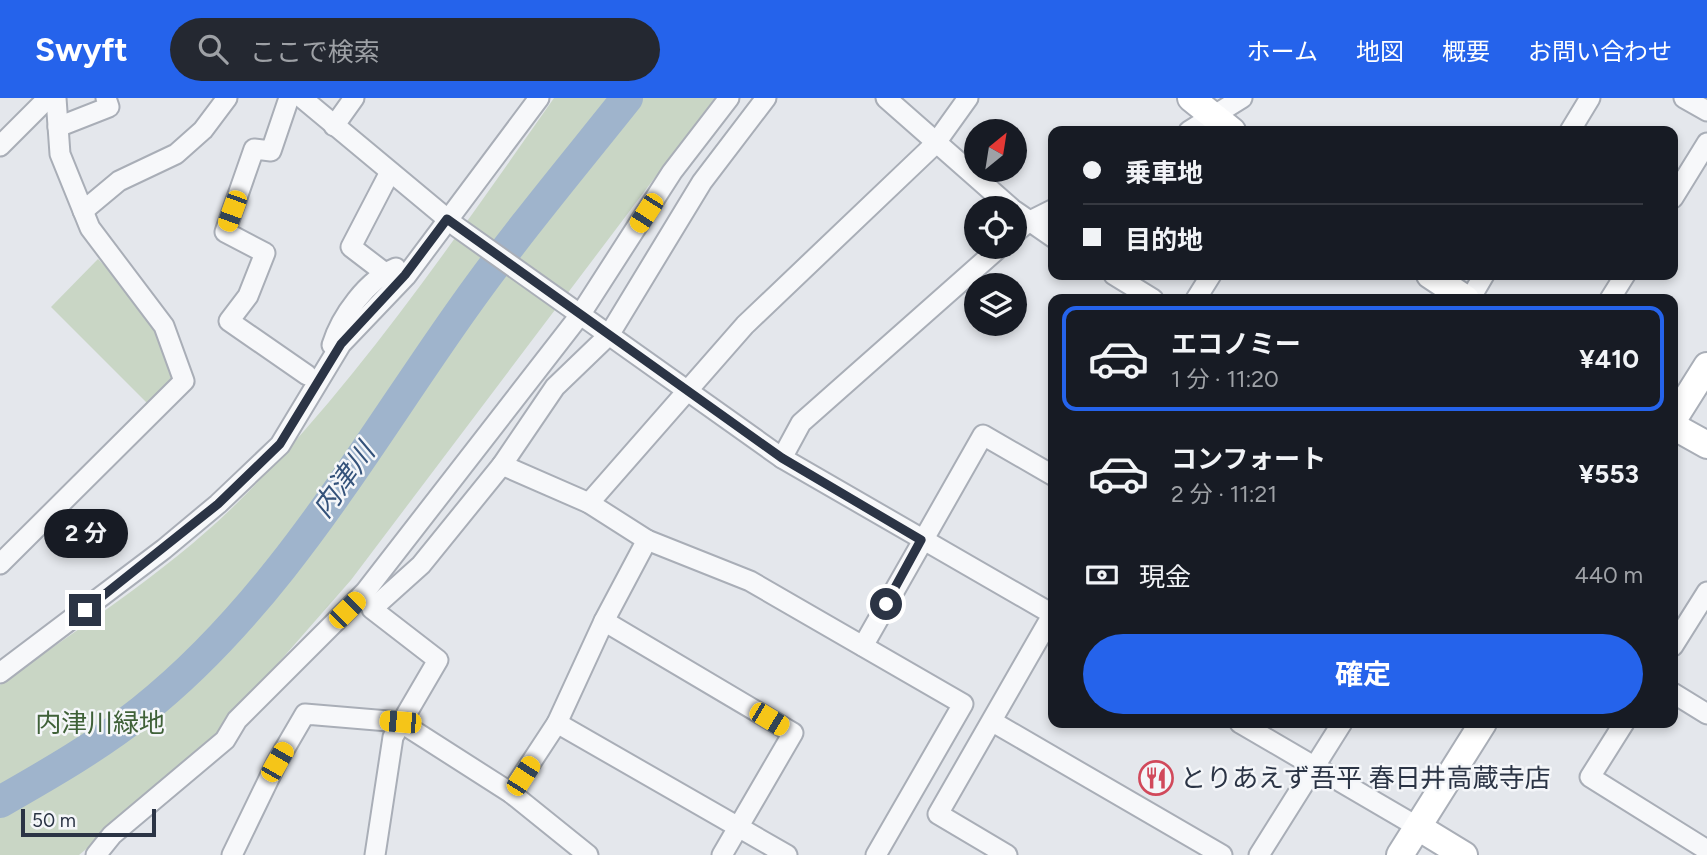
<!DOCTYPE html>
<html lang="ja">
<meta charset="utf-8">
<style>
:root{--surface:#171b24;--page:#242831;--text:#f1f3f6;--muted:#9ea1a6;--line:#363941;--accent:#2563eb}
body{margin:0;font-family:Figtree,"Noto Sans JP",sans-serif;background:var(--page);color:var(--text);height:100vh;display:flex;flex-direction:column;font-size:26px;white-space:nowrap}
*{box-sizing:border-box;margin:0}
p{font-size:23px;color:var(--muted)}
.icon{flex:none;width:38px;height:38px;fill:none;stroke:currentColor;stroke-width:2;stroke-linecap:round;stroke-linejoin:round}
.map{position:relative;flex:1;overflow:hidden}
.details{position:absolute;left:1048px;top:196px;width:630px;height:434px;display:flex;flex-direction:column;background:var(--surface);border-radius:14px;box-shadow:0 4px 10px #0003}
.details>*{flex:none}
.banner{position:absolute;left:1048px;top:28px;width:630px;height:154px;border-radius:14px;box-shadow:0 4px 10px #0003;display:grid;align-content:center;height:154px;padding:0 35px;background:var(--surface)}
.needle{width:46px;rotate:30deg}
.controls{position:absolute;left:964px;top:21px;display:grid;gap:14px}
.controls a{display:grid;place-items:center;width:63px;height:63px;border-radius:50%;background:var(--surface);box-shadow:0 4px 10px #0003;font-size:35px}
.scale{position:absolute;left:21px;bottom:18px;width:135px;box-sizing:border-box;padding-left:7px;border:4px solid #2b3445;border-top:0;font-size:19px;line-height:24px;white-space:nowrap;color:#2b3445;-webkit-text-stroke:5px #f4f6f9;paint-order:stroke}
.end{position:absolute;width:32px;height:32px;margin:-16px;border:9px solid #2b3445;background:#fff;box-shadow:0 0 0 4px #fff}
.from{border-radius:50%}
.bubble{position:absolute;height:49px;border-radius:24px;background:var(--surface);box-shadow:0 4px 10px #0003;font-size:23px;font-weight:700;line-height:49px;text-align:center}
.car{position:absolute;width:21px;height:42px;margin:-21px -10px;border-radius:9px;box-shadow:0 0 5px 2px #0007;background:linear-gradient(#f5c518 24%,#345 0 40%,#f5c518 0 76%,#345 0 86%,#f5c518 0)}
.banner b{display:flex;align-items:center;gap:24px;height:66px;font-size:26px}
.banner b+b{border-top:2px solid var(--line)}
.banner i{width:18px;height:18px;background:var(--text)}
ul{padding:12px 0 0;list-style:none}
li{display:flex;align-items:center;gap:21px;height:105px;margin:0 14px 10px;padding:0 21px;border:4px solid transparent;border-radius:14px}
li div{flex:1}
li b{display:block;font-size:26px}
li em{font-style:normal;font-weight:700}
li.current{border-color:var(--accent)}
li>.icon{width:63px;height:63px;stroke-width:1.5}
.pay{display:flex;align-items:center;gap:18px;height:77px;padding:0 35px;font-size:26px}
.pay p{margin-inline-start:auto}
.action{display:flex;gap:14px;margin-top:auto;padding:14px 35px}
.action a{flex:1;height:80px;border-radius:42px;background:var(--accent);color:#fff;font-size:28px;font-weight:700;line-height:80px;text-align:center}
header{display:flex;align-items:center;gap:42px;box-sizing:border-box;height:98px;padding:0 35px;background:var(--accent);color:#fff}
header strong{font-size:33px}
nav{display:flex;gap:38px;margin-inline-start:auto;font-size:24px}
.search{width:490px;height:63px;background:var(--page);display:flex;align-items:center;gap:18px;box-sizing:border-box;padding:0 24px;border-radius:38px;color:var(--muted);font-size:26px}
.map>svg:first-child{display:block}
.green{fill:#c9d6c5}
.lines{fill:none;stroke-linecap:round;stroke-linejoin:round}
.river{stroke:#9fb4cc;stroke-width:32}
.street-casing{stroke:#a9aeb7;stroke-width:23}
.secondary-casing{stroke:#a9aeb7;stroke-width:30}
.street{stroke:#f7f8fa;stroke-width:19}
.secondary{stroke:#fff;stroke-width:26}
.route{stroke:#2b3445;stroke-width:9}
.labels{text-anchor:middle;stroke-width:5;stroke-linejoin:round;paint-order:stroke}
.park-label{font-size:26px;fill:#3f6138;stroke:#f4f6f9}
.poi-label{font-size:26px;fill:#2b3445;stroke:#f4f6f9;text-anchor:start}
.water-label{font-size:28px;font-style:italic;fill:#34527a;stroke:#f4f6f9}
</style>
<header>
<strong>Swyft</strong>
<div class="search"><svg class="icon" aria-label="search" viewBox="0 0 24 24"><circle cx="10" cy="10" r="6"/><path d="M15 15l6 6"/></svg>ここで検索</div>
<nav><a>ホーム</a><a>地図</a><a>概要</a><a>お問い合わせ</a></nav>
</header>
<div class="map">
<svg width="1707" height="757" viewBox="0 0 1707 757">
<rect width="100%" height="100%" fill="#e4e7ec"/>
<g class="green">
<path d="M 554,0 L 715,0 L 351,482 L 223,628 L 221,640 L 79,757 L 0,757 L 0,587 C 85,525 177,468 250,392 C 365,273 459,135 554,0 Z"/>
<polygon points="98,161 112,175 158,238 172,279 148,306 51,209"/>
</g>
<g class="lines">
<path class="river" d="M 0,704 C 49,676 98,648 142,613 C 278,505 365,348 464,209 C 515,137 572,69 627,0"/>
<g class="street-casing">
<g id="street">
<polyline points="289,0 271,53 254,51 225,134 265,155 248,198 229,223 307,277"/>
<polyline points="302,0 457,129 782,360 1054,517"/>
<polyline points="886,0 1011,110"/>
<polyline points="1684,0 1707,13"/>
<polyline points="334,28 354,0"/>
<polyline points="58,29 109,9 106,0"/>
<polyline points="1189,33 1242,0"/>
<polyline points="1570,33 1590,0"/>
<polyline points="0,48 48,0"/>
<polyline points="1673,100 1707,45"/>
<polyline points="83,113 119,83 176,56 203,32 227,0"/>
<polyline points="1015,113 1054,140"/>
<polyline points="1015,135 1028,124 1054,111"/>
<polyline points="385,175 351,149 390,74"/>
<polyline points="1114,177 1153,201"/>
<polyline points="1196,201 1211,177"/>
<polyline points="1470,201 1484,177"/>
<polyline points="1610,201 1625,177"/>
<path d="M 332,247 C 341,218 367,182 396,170"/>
<polyline points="782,360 801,325 1000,149"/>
<polyline points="502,367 589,405 647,442 750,483 963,606 876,757"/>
<polyline points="589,405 745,227 935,46 968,0"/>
<polyline points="0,466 184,283 164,228 90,130 60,56 56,0"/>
<polyline points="604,523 793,635 722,757"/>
<polyline points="863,548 983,337 1054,378"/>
<polyline points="1673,548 1707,494"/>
<polyline points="0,575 164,451 218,406 280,347 341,246 406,178 539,0"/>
<polyline points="1673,595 1707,616"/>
<polyline points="993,624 1222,757"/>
<polyline points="557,625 787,757"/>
<polyline points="1240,625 1418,729"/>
<polyline points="1624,625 1590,679 1707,752"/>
<polyline points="511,695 557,625 604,523 647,442"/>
<polyline points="96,757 112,737 225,642 237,622 365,494 580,217 672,74 729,0"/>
<polyline points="232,757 277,664 305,616 400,624 511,695 588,757"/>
<polyline points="375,757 393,639 438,562 372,511 421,467 502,367 555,289 609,237 702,84 766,0"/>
<polyline points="1007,757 938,716 1054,514"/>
<polyline points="1259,757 1342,625"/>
</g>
</g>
<g class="secondary-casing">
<g id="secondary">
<polyline points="1191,0 1232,33"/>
<polyline points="1430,177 1466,201"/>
<polyline points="1673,322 1707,268"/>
<polyline points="1673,328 1707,347"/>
<polyline points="1418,729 1464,757"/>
<polyline points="1400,757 1483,625"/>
</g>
</g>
<use href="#street" class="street"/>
<use href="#secondary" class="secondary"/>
</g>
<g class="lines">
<polyline class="route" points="85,512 218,406 280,346 341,246 405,177 447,121 782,360 921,442 886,506"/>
</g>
<defs>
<g id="restaurant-ring" transform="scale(1.75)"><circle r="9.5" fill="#f4f6f9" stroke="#d1495b" stroke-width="1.5"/><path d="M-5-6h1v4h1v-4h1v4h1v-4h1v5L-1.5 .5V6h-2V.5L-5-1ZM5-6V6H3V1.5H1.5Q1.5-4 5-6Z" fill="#d1495b"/></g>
</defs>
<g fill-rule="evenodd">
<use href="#restaurant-ring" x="1156" y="680"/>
</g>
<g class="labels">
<g class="park-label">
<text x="100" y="634">内津川緑地</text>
</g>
<g class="poi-label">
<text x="1180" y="689">とりあえず吾平 春日井高蔵寺店</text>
</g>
<g class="water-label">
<text transform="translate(343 382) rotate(-54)" y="10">内津川</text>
</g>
</g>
</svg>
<div class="controls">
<a><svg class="needle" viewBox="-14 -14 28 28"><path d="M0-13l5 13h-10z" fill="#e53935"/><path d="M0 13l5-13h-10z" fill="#9ea1a6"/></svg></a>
<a><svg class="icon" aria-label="locate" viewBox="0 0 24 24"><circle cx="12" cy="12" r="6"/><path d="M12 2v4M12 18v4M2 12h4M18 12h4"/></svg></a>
<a><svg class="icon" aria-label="layers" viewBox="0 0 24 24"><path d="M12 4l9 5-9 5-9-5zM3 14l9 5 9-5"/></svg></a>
</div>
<div class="scale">50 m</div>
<i class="end from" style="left:886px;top:506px"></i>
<i class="end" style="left:85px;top:512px"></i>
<div class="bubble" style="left:44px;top:411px;width:84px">2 分</div>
<i class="car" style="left:232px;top:113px;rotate:200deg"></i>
<i class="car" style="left:646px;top:115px;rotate:213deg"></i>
<i class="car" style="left:347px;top:512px;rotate:45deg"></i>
<i class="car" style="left:769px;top:621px;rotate:121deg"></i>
<i class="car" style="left:400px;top:624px;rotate:275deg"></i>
<i class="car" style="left:277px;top:664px;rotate:30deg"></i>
<i class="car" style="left:523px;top:678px;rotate:33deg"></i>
<div class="banner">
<b><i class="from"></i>乗車地</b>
<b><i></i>目的地</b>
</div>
<section class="details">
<ul>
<li class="current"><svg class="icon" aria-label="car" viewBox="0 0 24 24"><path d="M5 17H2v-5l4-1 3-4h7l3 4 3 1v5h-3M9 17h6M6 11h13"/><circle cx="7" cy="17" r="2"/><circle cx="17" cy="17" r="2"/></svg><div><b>エコノミー</b><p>1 分 · 11:20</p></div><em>¥410</em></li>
<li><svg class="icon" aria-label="car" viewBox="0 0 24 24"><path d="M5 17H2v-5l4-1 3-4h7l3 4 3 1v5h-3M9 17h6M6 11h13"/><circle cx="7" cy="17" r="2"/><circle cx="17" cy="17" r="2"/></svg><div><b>コンフォート</b><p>2 分 · 11:21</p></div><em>¥553</em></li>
</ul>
<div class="pay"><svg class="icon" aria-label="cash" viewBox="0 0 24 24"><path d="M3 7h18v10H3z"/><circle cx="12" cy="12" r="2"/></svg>現金<p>440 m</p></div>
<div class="action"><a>確定</a></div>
</section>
</div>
